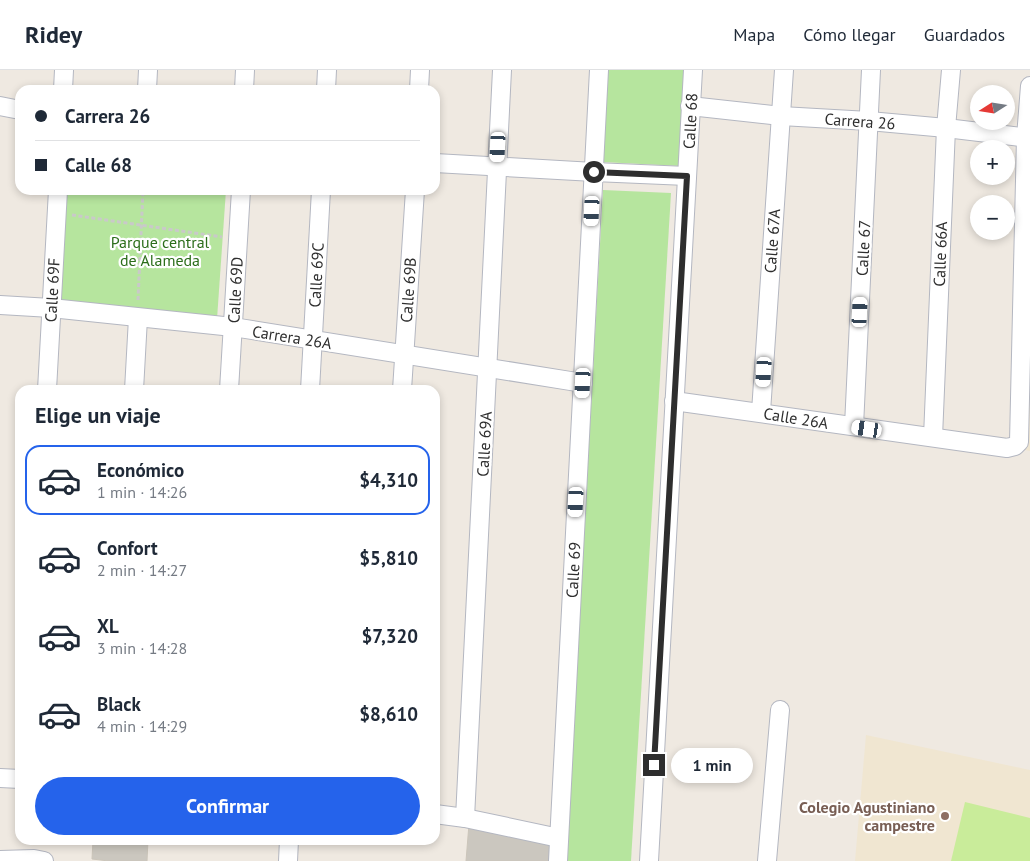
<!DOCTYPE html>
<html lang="es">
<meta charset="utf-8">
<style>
:root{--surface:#fff;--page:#f6f6f7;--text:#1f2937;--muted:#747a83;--line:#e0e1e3;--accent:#2563eb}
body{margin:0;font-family:"PT Sans",sans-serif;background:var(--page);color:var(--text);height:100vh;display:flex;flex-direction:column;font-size:19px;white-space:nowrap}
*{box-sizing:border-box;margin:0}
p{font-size:16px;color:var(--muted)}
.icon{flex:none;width:28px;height:28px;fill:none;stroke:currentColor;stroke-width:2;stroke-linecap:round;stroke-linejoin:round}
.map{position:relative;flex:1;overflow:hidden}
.drawer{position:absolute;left:15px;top:315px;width:425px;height:460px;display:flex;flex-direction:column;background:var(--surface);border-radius:15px;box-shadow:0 2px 8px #0003}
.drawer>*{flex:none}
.hud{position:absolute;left:15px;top:15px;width:425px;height:110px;border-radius:15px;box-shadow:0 2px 8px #0003;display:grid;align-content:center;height:110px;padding:0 20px;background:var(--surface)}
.needle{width:32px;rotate:258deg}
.buttons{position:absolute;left:970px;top:15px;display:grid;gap:10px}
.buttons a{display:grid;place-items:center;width:45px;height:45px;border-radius:50%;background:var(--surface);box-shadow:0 2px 8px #0003;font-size:25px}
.end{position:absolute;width:22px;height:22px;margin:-11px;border:6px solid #2e2e2e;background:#fff;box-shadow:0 0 0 2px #fff}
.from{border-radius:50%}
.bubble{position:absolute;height:35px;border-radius:18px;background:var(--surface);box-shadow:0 2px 8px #0003;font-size:16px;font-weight:600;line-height:35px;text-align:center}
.car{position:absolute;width:15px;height:30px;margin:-15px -8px;border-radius:6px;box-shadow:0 0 4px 1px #0007;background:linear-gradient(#fff 24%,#345 0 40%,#fff 0 76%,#345 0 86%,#fff 0)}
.hud b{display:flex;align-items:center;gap:18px;height:48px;font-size:19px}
.hud b+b{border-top:1px solid var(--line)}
.hud i{width:12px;height:12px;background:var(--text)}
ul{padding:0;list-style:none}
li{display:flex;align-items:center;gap:15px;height:70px;margin:0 10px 8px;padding:0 10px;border:2px solid transparent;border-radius:15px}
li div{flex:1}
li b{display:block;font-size:19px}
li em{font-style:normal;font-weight:600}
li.current{border-color:var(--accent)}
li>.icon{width:45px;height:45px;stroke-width:1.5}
h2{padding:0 20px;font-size:22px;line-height:60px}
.primary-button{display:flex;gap:10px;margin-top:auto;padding:10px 20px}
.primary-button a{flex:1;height:58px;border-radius:30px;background:var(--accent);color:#fff;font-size:20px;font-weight:600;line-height:58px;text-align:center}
header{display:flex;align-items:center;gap:30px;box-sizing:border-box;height:70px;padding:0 25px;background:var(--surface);border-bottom:1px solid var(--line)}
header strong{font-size:24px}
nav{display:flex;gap:28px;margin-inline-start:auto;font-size:18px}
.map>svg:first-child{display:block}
.education{fill:#f0e6d1}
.green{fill:#b6e59e}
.pitch{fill:#c9ec9a}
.building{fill:#cbc7bf;stroke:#cbc5ba}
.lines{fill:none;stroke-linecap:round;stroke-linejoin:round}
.minor-casing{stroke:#b4b7c1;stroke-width:20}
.path{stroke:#c9c9c9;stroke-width:3;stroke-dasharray:4 2.5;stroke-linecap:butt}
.minor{stroke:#fff;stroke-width:18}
.route{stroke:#2e2e2e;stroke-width:6}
.education-dot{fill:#8d6e63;stroke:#fff;stroke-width:2}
.labels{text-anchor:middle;stroke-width:4.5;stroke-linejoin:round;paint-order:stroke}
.street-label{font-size:16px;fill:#2e2e2e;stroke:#fff}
.park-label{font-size:16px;fill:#2c6e1b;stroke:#fff}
.education-label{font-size:16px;font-weight:bold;fill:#785e54;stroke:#fff;text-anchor:end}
</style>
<header>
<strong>Ridey</strong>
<nav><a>Mapa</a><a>Cómo llegar</a><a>Guardados</a></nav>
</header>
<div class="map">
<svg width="1030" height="791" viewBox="0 0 1030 791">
<rect width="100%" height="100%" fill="#efe9e1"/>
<g class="education">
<polygon points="1029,305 1030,305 1030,381 1025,380"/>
<polygon points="866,665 1030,700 1030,791 855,791"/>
</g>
<g class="green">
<polygon points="608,0 685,0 680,96 603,92"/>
<polygon points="66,120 226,120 217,249 60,232"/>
<polygon points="603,120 671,123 631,791 566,791"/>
</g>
<polygon class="pitch" points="965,732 1030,748 1030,791 951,791"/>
<g class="building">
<polygon points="469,754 552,773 551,791 466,791"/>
<polygon points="93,770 148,770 147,791 109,791 92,789"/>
</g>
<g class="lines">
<g class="minor-casing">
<g id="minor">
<polyline points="63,20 64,0"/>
<polyline points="147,20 148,0"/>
<polyline points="244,20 245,0"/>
<polyline points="326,20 327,0"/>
<polyline points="419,20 420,0"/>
<polyline points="0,36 20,40"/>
<polyline points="690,36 781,46 869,51 946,58 1030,68"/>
<polyline points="435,93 594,102 687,106"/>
<polyline points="0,235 51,238 233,257 583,313"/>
<polyline points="47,320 58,120"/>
<polyline points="134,320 138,248"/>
<polyline points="229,320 241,120"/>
<polyline points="310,320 321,120"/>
<polyline points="402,320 415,120"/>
<polyline points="674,331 1007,378 1015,376 1019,372 1026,67 1030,16"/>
<polyline points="761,342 784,0"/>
<polyline points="854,356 871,0"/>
<polyline points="933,367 946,58 951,0"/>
<polyline points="0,708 20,709"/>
<polyline points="435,744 465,748 559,768"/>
<polyline points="465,748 502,0"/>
<polyline points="0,790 34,789 44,791"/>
<polyline points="288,791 289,770"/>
<polyline points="558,791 599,0"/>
<polyline points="649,791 693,0"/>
<polyline points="767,791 780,640"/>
</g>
</g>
<g class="path">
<polyline points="72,145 222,167"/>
<polyline points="138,230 143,120"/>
</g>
<use href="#minor" class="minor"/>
</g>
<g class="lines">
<polyline class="route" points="594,102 687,106 654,695"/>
</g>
<circle class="education-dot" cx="945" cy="746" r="5"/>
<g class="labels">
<g class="street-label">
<text transform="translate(690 51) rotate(-87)" y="6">Calle 68</text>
<text transform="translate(860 51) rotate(4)" y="6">Carrera 26</text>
<text transform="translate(772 171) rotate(-86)" y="6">Calle 67A</text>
<text transform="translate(863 178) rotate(-87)" y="6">Calle 67</text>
<text transform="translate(940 184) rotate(-88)" y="6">Calle 66A</text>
<text transform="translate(316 205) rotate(-87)" y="6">Calle 69C</text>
<text transform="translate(52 220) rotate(-87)" y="6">Calle 69F</text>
<text transform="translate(235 220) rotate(-87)" y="6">Calle 69D</text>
<text transform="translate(408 220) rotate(-86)" y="6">Calle 69B</text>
<text transform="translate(292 267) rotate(9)" y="6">Carrera 26A</text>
<text transform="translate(796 348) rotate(9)" y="6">Calle 26A</text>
<text transform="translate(484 374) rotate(-87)" y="6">Calle 69A</text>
<text transform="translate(573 500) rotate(-87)" y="6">Calle 69</text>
</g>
<g class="park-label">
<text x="160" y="178">Parque central<tspan x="160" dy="18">de Alameda</tspan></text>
</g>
<g class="education-label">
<text x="935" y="743">Colegio Agustiniano<tspan x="935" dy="18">campestre</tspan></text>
</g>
</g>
</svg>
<div class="buttons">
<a><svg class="needle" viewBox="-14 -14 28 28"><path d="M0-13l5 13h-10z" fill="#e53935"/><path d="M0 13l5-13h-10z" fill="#747a83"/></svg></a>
<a>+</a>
<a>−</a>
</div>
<i class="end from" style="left:594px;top:102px"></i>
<i class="end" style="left:654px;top:695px"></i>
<div class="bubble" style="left:671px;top:678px;width:82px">1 min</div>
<i class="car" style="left:498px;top:77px;rotate:183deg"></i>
<i class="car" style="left:592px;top:141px;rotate:183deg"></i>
<i class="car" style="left:860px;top:242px;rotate:3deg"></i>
<i class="car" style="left:764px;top:302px;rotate:184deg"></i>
<i class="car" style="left:583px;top:313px;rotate:183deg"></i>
<i class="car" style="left:867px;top:359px;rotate:279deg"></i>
<i class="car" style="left:576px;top:432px;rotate:183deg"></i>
<div class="hud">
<b><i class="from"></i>Carrera 26</b>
<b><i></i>Calle 68</b>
</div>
<section class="drawer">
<h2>Elige un viaje</h2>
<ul>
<li class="current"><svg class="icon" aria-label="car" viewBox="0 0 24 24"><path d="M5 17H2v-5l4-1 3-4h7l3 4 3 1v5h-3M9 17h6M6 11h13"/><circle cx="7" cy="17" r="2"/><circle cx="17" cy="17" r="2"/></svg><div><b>Económico</b><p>1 min · 14:26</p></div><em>$4,310</em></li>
<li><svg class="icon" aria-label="car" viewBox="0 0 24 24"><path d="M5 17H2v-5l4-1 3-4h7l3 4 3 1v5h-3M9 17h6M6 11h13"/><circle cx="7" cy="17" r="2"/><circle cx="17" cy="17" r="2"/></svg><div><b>Confort</b><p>2 min · 14:27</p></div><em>$5,810</em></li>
<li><svg class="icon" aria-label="car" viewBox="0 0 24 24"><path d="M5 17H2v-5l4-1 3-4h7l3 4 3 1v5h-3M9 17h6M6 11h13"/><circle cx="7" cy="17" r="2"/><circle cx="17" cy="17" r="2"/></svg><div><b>XL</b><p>3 min · 14:28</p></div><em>$7,320</em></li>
<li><svg class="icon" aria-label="car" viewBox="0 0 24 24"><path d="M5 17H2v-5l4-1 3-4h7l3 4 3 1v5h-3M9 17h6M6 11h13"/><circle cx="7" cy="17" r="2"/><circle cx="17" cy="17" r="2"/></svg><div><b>Black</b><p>4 min · 14:29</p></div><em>$8,610</em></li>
</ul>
<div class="primary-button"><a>Confirmar</a></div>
</section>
</div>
